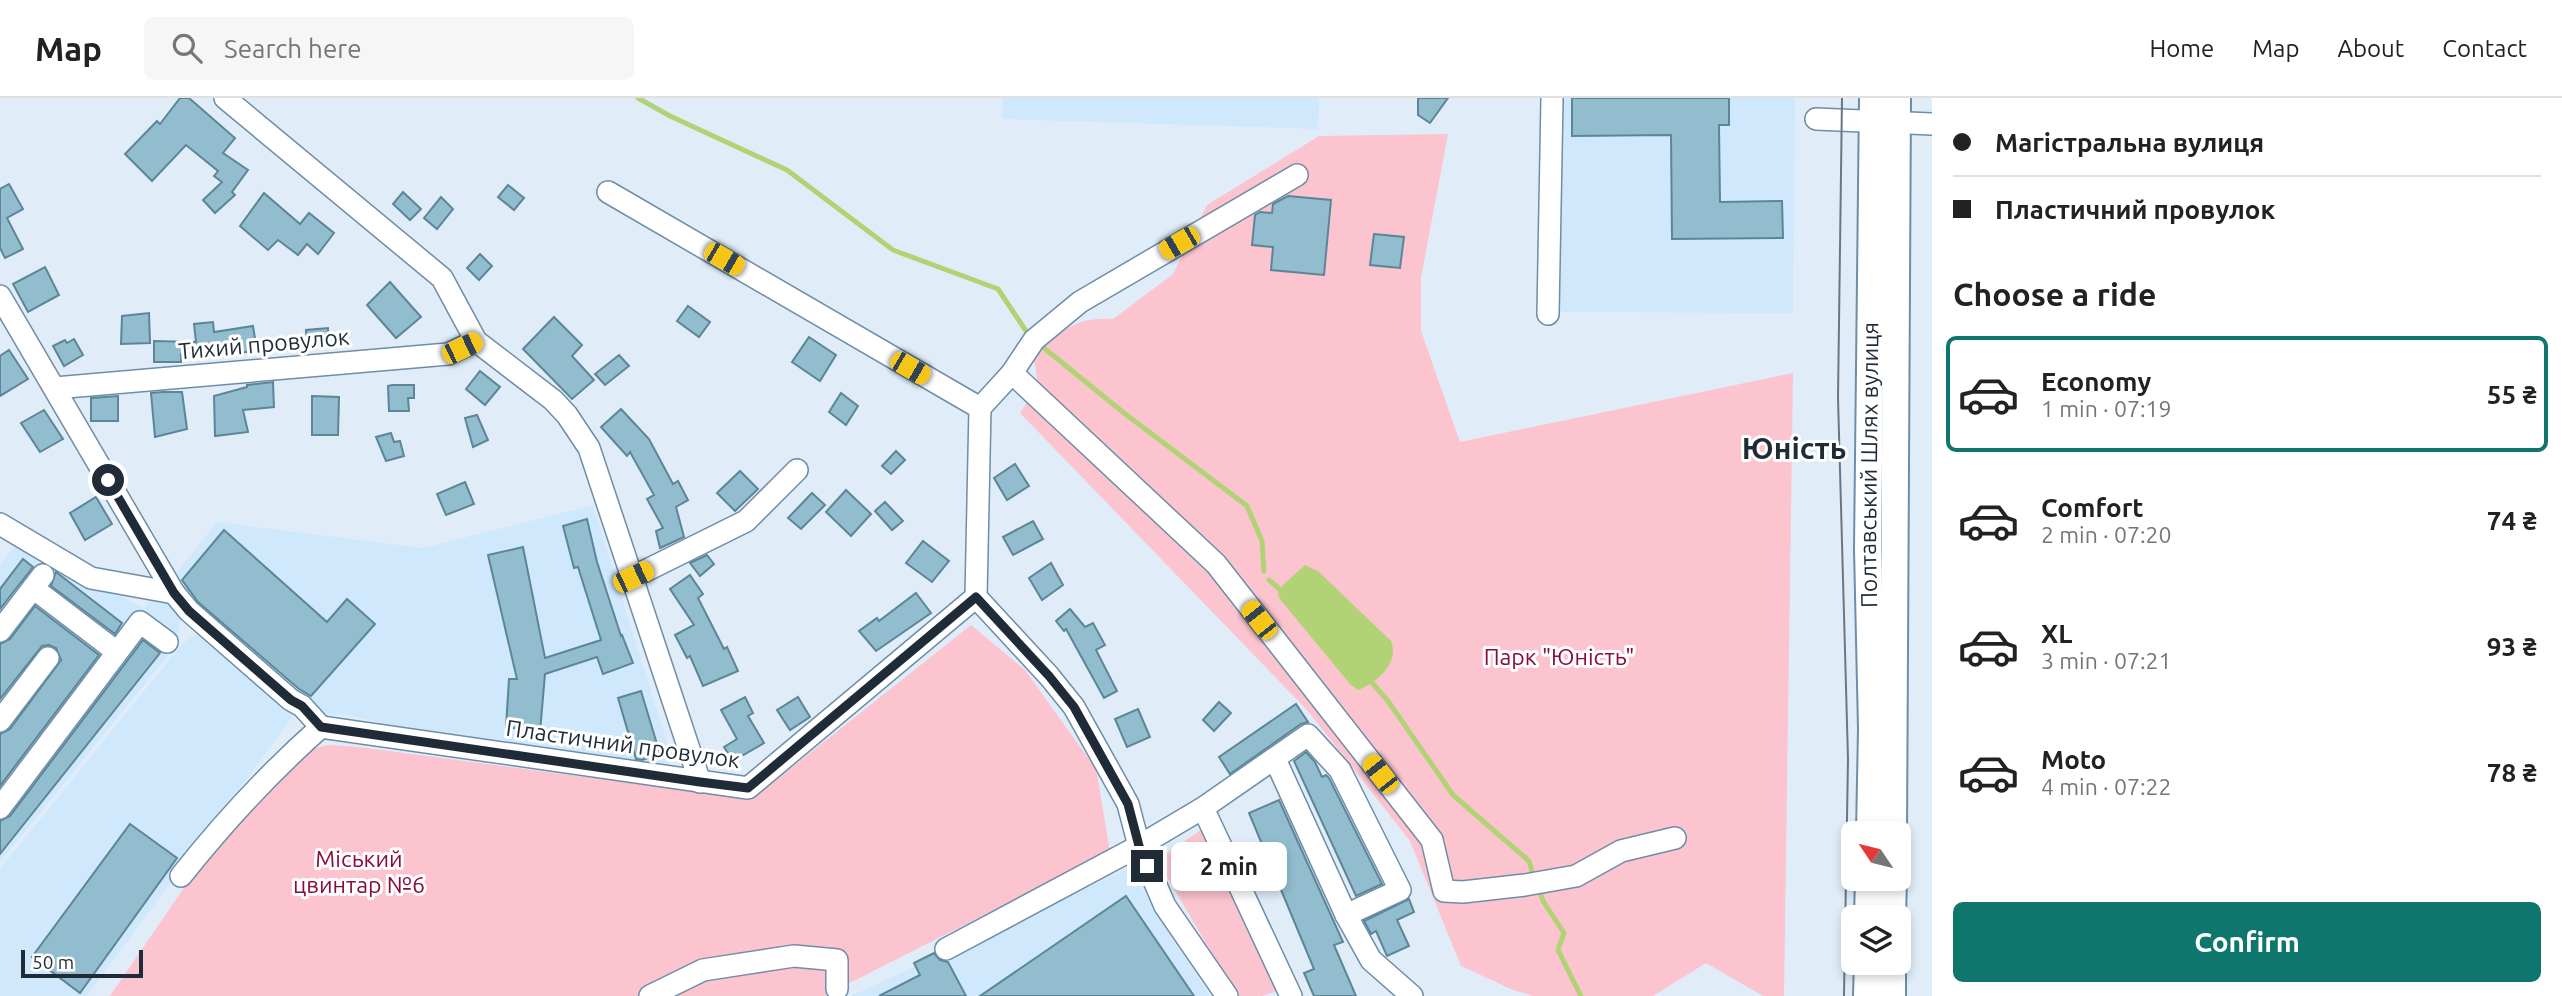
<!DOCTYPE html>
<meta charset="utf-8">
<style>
:root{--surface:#fff;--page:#f6f6f6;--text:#222;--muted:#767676;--line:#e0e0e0;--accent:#0f766e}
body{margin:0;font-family:Ubuntu,sans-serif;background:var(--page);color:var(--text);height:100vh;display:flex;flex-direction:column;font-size:26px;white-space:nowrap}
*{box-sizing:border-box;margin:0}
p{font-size:23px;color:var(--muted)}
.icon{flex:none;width:38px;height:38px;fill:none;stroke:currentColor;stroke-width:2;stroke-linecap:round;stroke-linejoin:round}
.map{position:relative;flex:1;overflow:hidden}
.drawer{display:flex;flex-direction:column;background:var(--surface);width:630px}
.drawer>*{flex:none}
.hud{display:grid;align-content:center;height:154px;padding:0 21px;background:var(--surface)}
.needle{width:46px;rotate:305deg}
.fabs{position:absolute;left:1841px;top:723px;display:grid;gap:14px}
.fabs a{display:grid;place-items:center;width:70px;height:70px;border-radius:10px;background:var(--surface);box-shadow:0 4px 10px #0003;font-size:35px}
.scale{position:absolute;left:21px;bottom:18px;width:122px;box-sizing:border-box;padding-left:7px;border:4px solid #1f2c37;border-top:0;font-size:19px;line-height:24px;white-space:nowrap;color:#1f2c37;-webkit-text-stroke:5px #fff;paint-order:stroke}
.end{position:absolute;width:32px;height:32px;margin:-16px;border:9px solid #1f2c37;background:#fff;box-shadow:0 0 0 4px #fff}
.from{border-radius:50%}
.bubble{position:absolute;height:49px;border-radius:10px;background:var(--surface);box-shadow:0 4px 10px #0003;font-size:23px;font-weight:700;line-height:49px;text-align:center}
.car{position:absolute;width:21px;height:42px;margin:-21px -10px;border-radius:9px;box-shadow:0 0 5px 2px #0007;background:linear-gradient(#f5c518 24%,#345 0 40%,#f5c518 0 76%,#345 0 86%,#f5c518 0)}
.hud b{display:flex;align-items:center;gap:24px;height:66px;font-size:26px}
.hud b+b{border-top:2px solid var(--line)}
.hud i{width:18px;height:18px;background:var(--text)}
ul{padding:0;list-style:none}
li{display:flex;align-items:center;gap:21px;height:116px;margin:0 14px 10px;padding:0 7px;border:4px solid transparent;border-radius:10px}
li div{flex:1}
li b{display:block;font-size:26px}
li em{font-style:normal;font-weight:700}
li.selected{border-color:var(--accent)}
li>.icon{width:63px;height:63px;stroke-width:1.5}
h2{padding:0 21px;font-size:32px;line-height:84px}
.cta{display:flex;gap:14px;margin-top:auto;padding:14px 21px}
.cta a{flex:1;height:80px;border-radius:10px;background:var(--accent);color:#fff;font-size:28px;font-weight:700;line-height:80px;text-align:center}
header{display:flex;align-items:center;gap:42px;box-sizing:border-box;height:98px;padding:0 35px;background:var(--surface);border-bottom:2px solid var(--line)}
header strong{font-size:33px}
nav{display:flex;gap:38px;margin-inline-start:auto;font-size:24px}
.search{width:490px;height:63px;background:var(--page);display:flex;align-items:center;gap:18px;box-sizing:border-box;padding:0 24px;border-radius:10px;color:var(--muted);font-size:26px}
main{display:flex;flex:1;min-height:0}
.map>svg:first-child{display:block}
.built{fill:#d0e8fc}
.green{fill:#fbc4cf}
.water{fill:#b2d375}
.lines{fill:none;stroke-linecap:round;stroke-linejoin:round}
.stream{stroke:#b2d375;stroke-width:5}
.building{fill:#91bdcf;stroke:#5c8697;stroke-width:2}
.minor-casing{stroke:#6e8da7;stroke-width:24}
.major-casing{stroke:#6e8da7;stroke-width:30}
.minor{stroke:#fff;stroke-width:21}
.major{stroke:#fff;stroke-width:26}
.tram{stroke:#6a7783;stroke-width:2}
.route{stroke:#1f2c37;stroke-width:9}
.labels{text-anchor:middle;stroke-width:6;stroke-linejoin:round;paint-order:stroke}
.street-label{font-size:23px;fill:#1f2c37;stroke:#fff}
.park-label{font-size:23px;fill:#890e3f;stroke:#fff}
.district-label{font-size:30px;font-weight:bold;fill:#1f2c37;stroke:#fff}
</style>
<header>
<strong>Map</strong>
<div class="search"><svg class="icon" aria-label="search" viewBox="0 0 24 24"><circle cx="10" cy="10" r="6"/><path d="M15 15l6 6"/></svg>Search here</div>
<nav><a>Home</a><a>Map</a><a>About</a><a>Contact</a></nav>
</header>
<main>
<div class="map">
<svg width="1932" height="898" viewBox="0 0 1932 898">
<rect width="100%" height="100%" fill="#e0edf9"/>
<g class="built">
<polygon points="1002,0 1319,0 1318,31 1002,21"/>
<polygon points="1561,0 1795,0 1793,215 1556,214"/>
<polygon points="593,407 672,660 664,673 405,631 345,616 293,618 87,898 0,898 0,771 183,545 206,530 169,484 217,424 423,450"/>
<polygon points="17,445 144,510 155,496 180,515 178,545 0,764 0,467"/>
<polygon points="1129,770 1210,898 851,898"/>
</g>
<g class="green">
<path d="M 1448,36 L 1421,180 L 1421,233 L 1460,344 L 1793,275 L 1784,898 L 1763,898 L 1706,865 L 1653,898 L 1533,898 L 1513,892 L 1461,868 L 1410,743 L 1307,612 L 1020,315 L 1038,288 L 1034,260 C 1057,234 1076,218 1113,221 L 1173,176 L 1207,107 L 1319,38 Z"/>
<polygon points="971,527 1025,572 1096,671 1110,753 824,898 110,898 205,759 307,652 329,647 359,649 752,701"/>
<polygon points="1207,728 1281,892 1262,898 1237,898 1157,762"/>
</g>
<path class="water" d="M 1305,467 L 1318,473 L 1391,543 C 1400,564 1377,585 1358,592 L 1350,586 L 1279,500 L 1278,495 L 1283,487 Z"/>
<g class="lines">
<g class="stream">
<polyline points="638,0 670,18 787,72 893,152 998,191 1028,236"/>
<polyline points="1039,246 1124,315 1247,408 1262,443 1264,473"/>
<polyline points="1269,482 1285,496"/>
<polyline points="1368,580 1388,603 1453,697 1529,763 1534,780"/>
<polyline points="1538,788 1543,803 1564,835 1558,852 1581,898"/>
</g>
</g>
<g class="building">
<polygon points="180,0 189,0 235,40 223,55 248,72 232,94 235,97 215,115 203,102 222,84 214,78 218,73 186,47 152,83 125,56 157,23 160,26"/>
<polygon points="1418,0 1448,0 1430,25 1418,17"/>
<polygon points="1572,0 1729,0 1729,27 1719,27 1720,104 1782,103 1783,140 1672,141 1671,37 1572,38"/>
<polygon points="9,86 23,111 7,120 23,151 5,160 0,150 0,91"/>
<polygon points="508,87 524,100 514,112 498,99"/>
<polygon points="403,94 421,111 410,122 393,106"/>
<polygon points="264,95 300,126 309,115 334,135 318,156 307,146 298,157 278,142 268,152 240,128"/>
<polygon points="1288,98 1331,102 1324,177 1271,172 1273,149 1252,147 1255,117 1260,114 1272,115 1273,106"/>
<polygon points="441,99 453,111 437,131 424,120"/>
<polygon points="1374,136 1404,139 1400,170 1370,167"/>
<polygon points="480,156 492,168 479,182 467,170"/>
<polygon points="45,169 59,197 28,214 13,186"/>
<polygon points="390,184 421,219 396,240 367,207"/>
<polygon points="688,208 710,224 699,239 677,223"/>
<polygon points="149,215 150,245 121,246 122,218"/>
<polygon points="554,219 582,247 572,258 594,282 572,301 523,251"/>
<polygon points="213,224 214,234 253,228 257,253 228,256 227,251 181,256 181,264 154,264 154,243 196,244 194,226"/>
<polygon points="328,230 329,246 307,249 306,232"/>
<polygon points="809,239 836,257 820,283 792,264"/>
<polygon points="74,241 83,257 64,268 53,248 65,242 67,245"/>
<polygon points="9,252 28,281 0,298 0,258"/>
<polygon points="619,257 629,268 605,287 595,276"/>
<polygon points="480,273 500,289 485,307 466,291"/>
<polygon points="273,284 274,309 243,312 248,334 215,338 214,298 247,289 247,287"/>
<polygon points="392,287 414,287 414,300 408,300 409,313 389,313 388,288"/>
<polygon points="163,294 182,294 187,331 155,339 151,295"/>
<polygon points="841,295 858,308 846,327 829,314"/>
<polygon points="118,298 118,323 91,323 91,300"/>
<polygon points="312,298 339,299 338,337 312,337"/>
<polygon points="621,311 649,341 673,386 678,383 688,402 676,409 684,439 660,450 656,433 663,430 647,401 654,397 630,354 627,358 601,329"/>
<polygon points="44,312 63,341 40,354 21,325"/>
<polygon points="477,317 488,342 473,349 465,320"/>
<polygon points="391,335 394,344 400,343 404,358 386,363 376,339"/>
<polygon points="896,353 905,362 891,376 882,368"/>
<polygon points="1015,366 1029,388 1007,402 994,380"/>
<polygon points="740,373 758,391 735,413 717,395"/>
<polygon points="465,384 474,406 446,417 437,396"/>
<polygon points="846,392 871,416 851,438 826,414"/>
<polygon points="812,395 825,407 801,431 788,420"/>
<polygon points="96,399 112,426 85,442 70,415"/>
<polygon points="885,404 903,423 892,432 875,413"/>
<polygon points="587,421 597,464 621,538 622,537 633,565 603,576 597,559 545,576 540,634 506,629 509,581 517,581 488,457 523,449 545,560 601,542 578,469 574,470 563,428"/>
<polygon points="1033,423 1043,441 1013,457 1003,439"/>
<polygon points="224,432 327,524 347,501 375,526 311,598 299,591 198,504 182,482"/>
<polygon points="923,443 949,463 932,484 906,465"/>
<polygon points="707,457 714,466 700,478 690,465"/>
<polygon points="23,461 33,469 0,511 0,491"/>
<polygon points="1051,465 1063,487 1042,502 1029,480"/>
<polygon points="56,474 122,525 115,536 51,488"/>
<polygon points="690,477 703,496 698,500 724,551 727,549 738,573 703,588 690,558 687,560 675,537 694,527 670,491"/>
<polygon points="916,495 931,515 876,553 859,533 877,520 879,523"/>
<polygon points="35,508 99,557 0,688 0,636 10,631 61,562 56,550 49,547 42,548 0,601 0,546 10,541"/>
<polygon points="1070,511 1085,529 1093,525 1105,547 1096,552 1117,593 1104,600 1066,531 1064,533 1056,523"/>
<polygon points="143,542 160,555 0,756 0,723 10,718"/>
<polygon points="641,593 660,656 642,662 636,661 618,600"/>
<polygon points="745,599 753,615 748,618 764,645 733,663 724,649 737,641 721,612"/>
<polygon points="798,599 810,619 790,632 777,612"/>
<polygon points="1219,604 1231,615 1214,633 1203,622"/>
<polygon points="1296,606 1308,624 1301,626 1230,676 1219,659"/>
<polygon points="1138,611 1150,639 1127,649 1115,621"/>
<polygon points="1306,654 1315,664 1322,679 1326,677 1329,680 1382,786 1356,798 1294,663"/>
<polygon points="1279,702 1343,844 1334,847 1356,898 1314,898 1304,875 1314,871 1249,715"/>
<polygon points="130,726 177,760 80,895 32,859"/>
<polygon points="1126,798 1194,898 980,898"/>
<polygon points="1409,801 1414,814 1397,822 1409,848 1387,858 1376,833 1371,836 1364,823"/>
<polygon points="934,855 940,862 948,864 966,898 879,898 920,877 914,865"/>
</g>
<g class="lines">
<g class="minor-casing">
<g id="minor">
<polyline points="225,0 442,180 476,243 553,302 567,317 589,350 700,684"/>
<polyline points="1816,21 1932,26"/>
<polyline points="608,94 980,310"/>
<polyline points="0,198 174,495 189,513 291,602 302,608 321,629"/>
<polyline points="1548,216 1552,0"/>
<polyline points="1012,275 1216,466 1432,742 1444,793 1463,794 1525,787 1576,778 1621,753 1675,740"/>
<polyline points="55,290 448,256 476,243"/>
<polyline points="0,426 91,480 174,495"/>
<polyline points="633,479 746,423 797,372"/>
<polyline points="33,490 117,554"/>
<polyline points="0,533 43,477"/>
<polyline points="0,623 48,560"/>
<polyline points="321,629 748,690 976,499"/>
<polyline points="1275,661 1346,817 1371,862 1412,898"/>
<polyline points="0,710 140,524 167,544"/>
<polyline points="1203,710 1291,898"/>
<path d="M 181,778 C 224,724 269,675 321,629"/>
<polyline points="946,851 1139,748 1203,710 1308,637 1340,672 1400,792 1346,817"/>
<polyline points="650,898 703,872 794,858 837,862 837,891"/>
<polyline points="1227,898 1165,808 1139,748 1128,706 1074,609 1049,578 976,499 980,310 1012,275 1034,242 1080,204 1297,77"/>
</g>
</g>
<g class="major-casing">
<g id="major">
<path id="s1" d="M 1870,735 L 1872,631 L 1868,451 L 1873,0"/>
<polyline points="1893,735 1897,0"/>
<polyline points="1868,819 1869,780"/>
<polyline points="1892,819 1893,780"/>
<polyline points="1867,898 1868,864"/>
<polyline points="1892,898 1892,864"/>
</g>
</g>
<use href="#minor" class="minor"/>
<use href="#major" class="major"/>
<polyline class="tram" points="1842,0 1838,300 1848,661 1844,898"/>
</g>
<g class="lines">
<polyline class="route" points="108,382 174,495 189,513 291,602 302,608 321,629 700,684 748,690 976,499 1049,578 1074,609 1128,706 1139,748 1147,768"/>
</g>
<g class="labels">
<g class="street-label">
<text transform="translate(264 246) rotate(-5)" y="8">Тихий провулок</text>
<text dy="8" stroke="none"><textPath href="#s1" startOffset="368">Полтавський Шлях вулиця</textPath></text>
<text transform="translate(623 646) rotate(8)" y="8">Пластичний провулок</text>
</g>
<g class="park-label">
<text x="1559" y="567">Парк "Юність"</text>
<text x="359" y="769">Міський<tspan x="359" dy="26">цвинтар №6</tspan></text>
</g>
<g class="district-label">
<text x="1794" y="361">Юність</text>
</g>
</g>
</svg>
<div class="fabs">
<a><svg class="needle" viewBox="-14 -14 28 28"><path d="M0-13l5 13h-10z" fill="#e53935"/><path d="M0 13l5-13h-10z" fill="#767676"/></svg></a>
<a><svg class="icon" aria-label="layers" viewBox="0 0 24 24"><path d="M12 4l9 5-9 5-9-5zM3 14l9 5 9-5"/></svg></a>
</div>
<div class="scale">50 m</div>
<i class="end from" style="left:108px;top:382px"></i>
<i class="end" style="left:1147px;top:768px"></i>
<div class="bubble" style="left:1171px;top:744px;width:116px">2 min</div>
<i class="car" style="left:1179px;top:145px;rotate:240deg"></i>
<i class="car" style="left:724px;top:161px;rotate:120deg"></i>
<i class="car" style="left:462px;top:250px;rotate:64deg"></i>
<i class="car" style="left:910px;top:270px;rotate:120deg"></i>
<i class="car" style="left:633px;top:479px;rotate:64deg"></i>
<i class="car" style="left:1259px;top:522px;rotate:322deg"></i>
<i class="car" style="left:1380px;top:676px;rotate:322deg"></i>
</div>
<section class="drawer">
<div class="hud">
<b><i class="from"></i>Магістральна вулиця</b>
<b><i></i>Пластичний провулок</b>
</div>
<h2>Choose a ride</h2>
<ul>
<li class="selected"><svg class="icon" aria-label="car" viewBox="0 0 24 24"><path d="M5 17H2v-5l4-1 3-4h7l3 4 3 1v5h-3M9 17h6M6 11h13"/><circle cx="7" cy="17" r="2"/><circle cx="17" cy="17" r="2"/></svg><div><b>Economy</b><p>1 min · 07:19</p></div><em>55 ₴</em></li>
<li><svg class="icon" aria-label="car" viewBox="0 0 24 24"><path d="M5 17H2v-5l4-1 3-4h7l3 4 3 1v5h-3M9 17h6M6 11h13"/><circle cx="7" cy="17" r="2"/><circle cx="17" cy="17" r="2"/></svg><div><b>Comfort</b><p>2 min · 07:20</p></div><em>74 ₴</em></li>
<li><svg class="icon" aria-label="car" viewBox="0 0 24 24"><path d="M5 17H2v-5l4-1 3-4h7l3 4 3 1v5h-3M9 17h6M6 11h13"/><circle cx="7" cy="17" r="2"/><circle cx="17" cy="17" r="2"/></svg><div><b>XL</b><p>3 min · 07:21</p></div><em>93 ₴</em></li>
<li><svg class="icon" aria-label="car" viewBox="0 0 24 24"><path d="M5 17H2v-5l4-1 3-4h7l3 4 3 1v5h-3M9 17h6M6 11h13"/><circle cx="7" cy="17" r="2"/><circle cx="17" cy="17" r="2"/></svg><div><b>Moto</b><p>4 min · 07:22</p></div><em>78 ₴</em></li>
</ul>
<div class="cta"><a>Confirm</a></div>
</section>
</main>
